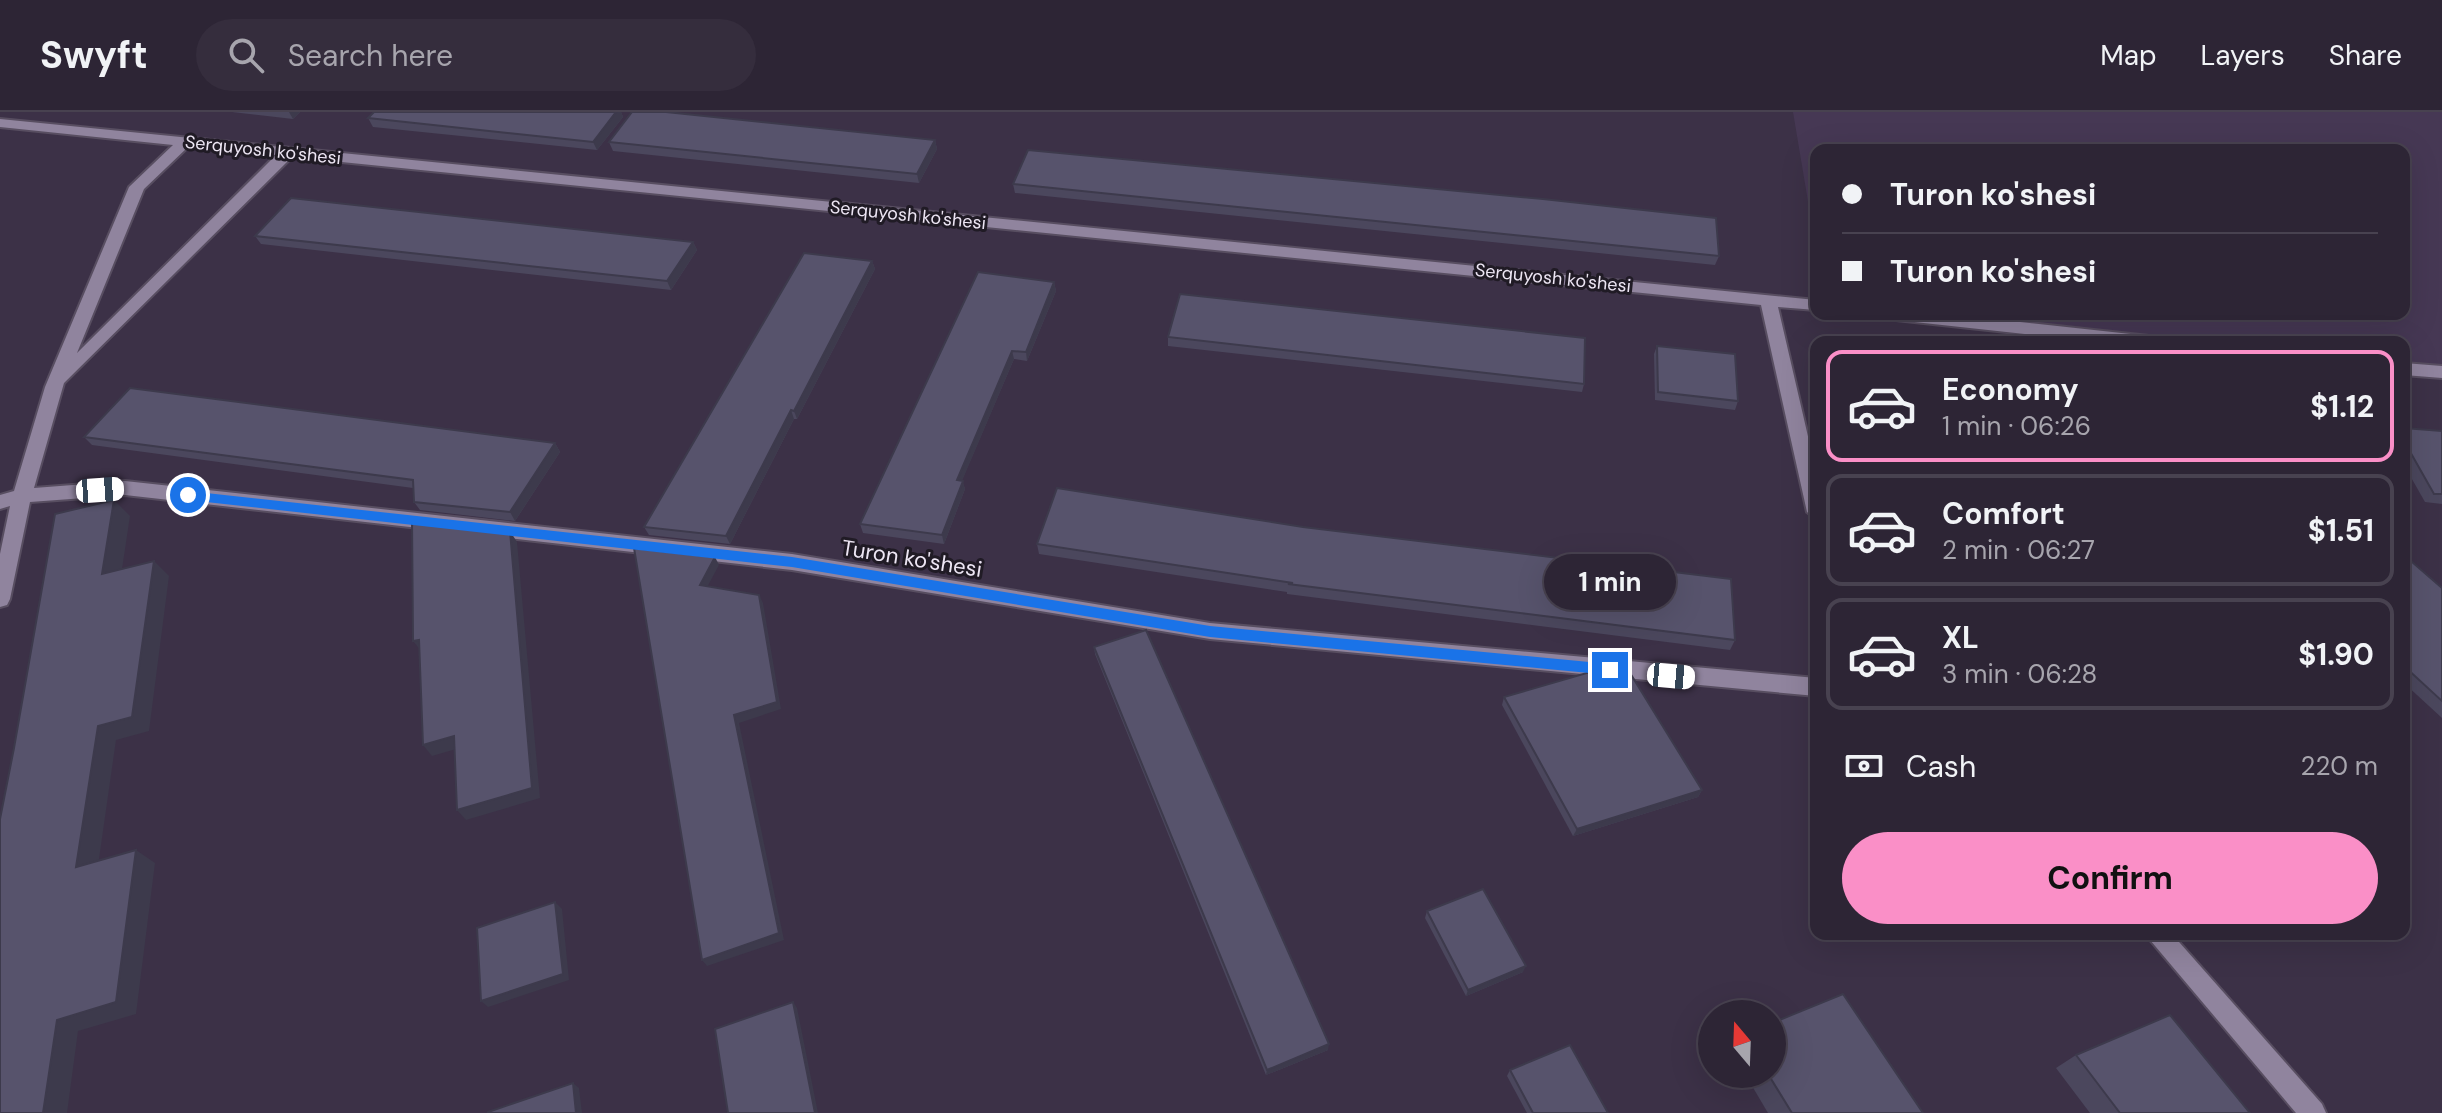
<!DOCTYPE html>
<meta charset="utf-8">
<style>
:root{--surface:#2d2535;--page:#352d3d;--text:#f1f3f6;--muted:#a7a5ad;--line:#484250;--accent:#fa8fc7}
body{margin:0;font-family:"DM Sans",sans-serif;background:var(--page);color:var(--text);height:100vh;display:flex;flex-direction:column;font-size:30px;white-space:nowrap}
*{box-sizing:border-box;margin:0}
p{font-size:26px;color:var(--muted)}
.icon{flex:none;width:44px;height:44px;fill:none;stroke:currentColor;stroke-width:2;stroke-linecap:round;stroke-linejoin:round}
.map{position:relative;flex:1;overflow:hidden}
.drawer{position:absolute;left:1810px;top:224px;width:600px;height:604px;display:flex;flex-direction:column;background:var(--surface);border-radius:16px;box-shadow:0 8px 32px #0002,0 0 0 2px var(--line)}
.drawer>*{flex:none}
.banner{position:absolute;left:1810px;top:32px;width:600px;height:176px;border-radius:16px;box-shadow:0 8px 32px #0002,0 0 0 2px var(--line);display:grid;align-content:center;height:176px;padding:0 32px;background:var(--surface)}
.needle{width:52px;rotate:341deg}
.controls{position:absolute;left:1698px;top:888px;display:grid;gap:16px}
.controls a{display:grid;place-items:center;width:88px;height:88px;border-radius:50%;background:var(--surface);box-shadow:0 8px 32px #0002,0 0 0 2px var(--line);font-size:40px}
.end{position:absolute;width:36px;height:36px;margin:-18px;border:10px solid #1a73e8;background:#fff;box-shadow:0 0 0 4px #fff}
.from{border-radius:50%}
.bubble{position:absolute;height:56px;border-radius:28px;background:var(--surface);box-shadow:0 8px 32px #0002,0 0 0 2px var(--line);font-size:26px;font-weight:700;line-height:56px;text-align:center}
.car{position:absolute;width:24px;height:48px;margin:-24px -12px;border-radius:10px;box-shadow:0 0 6px 2px #0007;background:linear-gradient(#fff 24%,#345 0 40%,#fff 0 76%,#345 0 86%,#fff 0)}
.banner b{display:flex;align-items:center;gap:28px;height:76px;font-size:30px}
.banner b+b{border-top:2px solid var(--line)}
.banner i{width:20px;height:20px;background:var(--text)}
ul{padding:14px 0 0;list-style:none}
li{display:flex;align-items:center;gap:24px;height:112px;margin:0 16px 12px;padding:0 16px;border:4px solid var(--line);border-radius:16px}
li div{flex:1}
li b{display:block;font-size:30px}
li em{font-style:normal;font-weight:700}
li.current{border-color:var(--accent)}
li>.icon{width:72px;height:72px;stroke-width:1.5}
.pay{display:flex;align-items:center;gap:20px;height:88px;padding:0 32px;font-size:30px}
.pay p{margin-inline-start:auto}
.cta{display:flex;gap:16px;margin-top:auto;padding:16px 32px}
.cta a{flex:1;height:92px;border-radius:48px;background:var(--accent);color:#111;font-size:32px;font-weight:700;line-height:92px;text-align:center}
header{display:flex;align-items:center;gap:48px;box-sizing:border-box;height:112px;padding:0 40px;background:var(--surface);border-bottom:2px solid var(--line)}
header strong{font-size:38px}
nav{display:flex;gap:44px;margin-inline-start:auto;font-size:28px}
.search{width:560px;height:72px;background:var(--page);display:flex;align-items:center;gap:20px;box-sizing:border-box;padding:0 28px;border-radius:44px;color:var(--muted);font-size:30px}
.map>svg:first-child{display:block}
.built{fill:#463854}
.lines{fill:none;stroke-linecap:round;stroke-linejoin:round}
.street-casing{stroke:#584e61;stroke-width:4}
.street{fill:#90849e;fill-rule:evenodd}
.wall{fill:#4b475d}
.shaded-wall{fill:#3d3a4c}
.building{fill:#57536c;stroke:#3d3a4c;stroke-width:2}
.route{fill:#1a73e8}
.labels{text-anchor:middle;stroke-width:6;stroke-linejoin:round;paint-order:stroke}
.far-street-label{font-size:18px;fill:#ede6f4;stroke:#201b25}
.street-label{font-size:22px;fill:#ede6f4;stroke:#201b25}
</style>
<header>
<strong>Swyft</strong>
<div class="search"><svg class="icon" aria-label="search" viewBox="0 0 24 24"><circle cx="10" cy="10" r="6"/><path d="M15 15l6 6"/></svg>Search here</div>
<nav><a>Map</a><a>Layers</a><a>Share</a></nav>
</header>
<div class="map">
<svg width="2442" height="1001" viewBox="0 0 2442 1001">
<rect width="100%" height="100%" fill="#3c3147"/>
<polygon class="built" points="1793,0 2442,0 2442,253 2404,249 2404,230 2209,230 1920,202 2404,202 2404,38 1816,38 1816,137"/>
<g class="lines">
<g class="street-casing">
<g id="street">
<path d="M 0,7 L 1816,188 L 1816,198 L 1778,195 L 1816,359 L 1816,407 L 1807,400 L 1761,193 L 292,45 L 64,271 L 34,376 L 125,369 L 792,442 L 1210,511 L 1816,566 L 1816,584 L 1210,527 L 792,458 L 125,383 L 30,390 L 10,487 L 7,493 L 0,495 L 0,442 L 10,394 L 0,397 L 0,383 L 14,379 L 45,275 L 129,75 L 173,33 L 0,15 ZM 189,34 L 276,43 L 77,241 L 144,77 Z"/>
<polygon points="1888,202 1946,202 2149,224 2157,230 2097,230 1896,208"/>
<polygon points="2404,251 2442,254 2442,266 2404,263"/>
<polygon points="2145,822 2172,822 2322,992 2326,1001 2296,1001"/>
</g>
</g>
<use href="#street" class="street"/>
</g>
<g class="wall">
<polygon points="232,0 300,0 293,7"/>
<polygon points="374,0 621,0 623,5 597,38 373,15 368,6"/>
<polygon points="935,28 937,37 919,71 613,39 609,30"/>
<polygon points="1013,72 1719,144 1715,153 1015,81"/>
<polygon points="255,124 693,130 697,138 671,178 261,132"/>
<polygon points="872,149 875,157 797,307 794,307 730,432 649,423 644,415"/>
<polygon points="1054,170 1056,179 1027,249 1014,247 962,368 965,377 944,432 863,421 860,412"/>
<polygon points="1168,225 1584,272 1582,280 1168,234"/>
<polygon points="1657,234 1738,289 1735,298 1655,288 1654,242"/>
<polygon points="2404,316 2442,319 2442,392 2425,390 2404,353"/>
<polygon points="84,325 555,331 560,340 515,409 420,398 414,390 413,376 92,333"/>
<polygon points="1037,432 1735,528 1730,538 1287,482 1287,480 1039,442"/>
<polygon points="2404,443 2442,476 2442,606 2404,571"/>
<polygon points="1094,535 1328,938 1266,963 1095,542"/>
<polygon points="1504,585 1702,678 1698,685 1573,724 1502,593"/>
<polygon points="1427,799 1523,860 1466,884 1425,806"/>
<polygon points="2257,822 2280,822 2264,830"/>
<polygon points="2076,943 2250,1001 2090,1001 2056,956"/>
<polygon points="1510,958 1608,1001 1527,1001 1507,964"/>
<polygon points="1745,962 1772,962 1923,1001 1768,1001"/>
</g>
<g class="shaded-wall">
<polygon points="289,0 300,0 293,7"/>
<polygon points="616,0 621,0 623,5 597,38 593,30"/>
<polygon points="935,28 937,37 919,71 917,62"/>
<polygon points="693,130 697,138 671,178 667,169"/>
<polygon points="872,149 875,157 797,307 794,299"/>
<polygon points="1054,170 1056,179 1027,249 1026,240"/>
<polygon points="1012,239 1014,247 959,376 957,368"/>
<polygon points="791,298 794,307 730,432 726,424"/>
<polygon points="555,331 560,340 515,409 510,400"/>
<polygon points="963,369 965,377 944,432 942,423"/>
<polygon points="114,388 130,404 119,477 102,462"/>
<polygon points="510,419 517,430 540,686 466,708 457,698"/>
<polygon points="715,445 719,453 704,481 700,473"/>
<polygon points="154,449 169,464 149,619 116,628 96,768 76,755 98,614"/>
<polygon points="759,483 763,491 781,597 739,611 784,828 707,854 702,848 734,603"/>
<polygon points="419,528 422,540 413,529"/>
<polygon points="454,624 463,635 432,644 423,633"/>
<polygon points="1702,678 1698,685 1573,724 1577,717"/>
<polygon points="136,738 155,751 136,902 78,919 67,1001 43,1001 57,908"/>
<polygon points="555,790 562,797 569,868 488,895 481,889"/>
<polygon points="1526,854 1523,860 1466,884 1468,878"/>
<polygon points="793,890 797,896 818,1001 815,1001"/>
<polygon points="1329,932 1328,938 1266,963 1267,958"/>
<polygon points="573,971 579,976 582,1001 576,1001"/>
</g>
<g class="building">
<polygon points="374,0 616,0 593,30 368,6"/>
<polygon points="632,0 666,0 935,28 917,62 609,30"/>
<polygon points="1028,38 1543,87 1716,106 1719,144 1013,72"/>
<polygon points="291,86 693,130 667,169 255,124"/>
<polygon points="804,141 872,149 794,299 791,298 726,424 644,415"/>
<polygon points="978,160 1054,170 1026,240 1012,239 957,368 963,369 942,423 860,412"/>
<polygon points="1180,182 1585,226 1584,272 1168,225"/>
<polygon points="1657,234 1735,242 1738,289 1658,280"/>
<polygon points="130,276 555,331 510,400 414,390 413,368 84,325"/>
<polygon points="2404,316 2442,319 2442,382 2434,382 2404,329"/>
<polygon points="1057,376 1303,415 1731,467 1735,528 1288,472 1293,471 1037,432"/>
<polygon points="114,388 102,462 154,449 132,605 98,614 76,755 136,738 116,890 57,908 43,1001 0,1001 0,707 14,636 55,402"/>
<polygon points="412,408 510,419 532,676 457,698 454,624 423,633 419,528 413,529"/>
<polygon points="634,436 715,445 700,473 759,483 777,590 734,603 779,821 702,848"/>
<polygon points="2404,443 2442,476 2442,589 2404,554"/>
<polygon points="1146,518 1329,932 1267,958 1094,535"/>
<polygon points="1597,558 1630,561 1702,678 1577,717 1504,585"/>
<polygon points="1483,777 1526,854 1468,878 1427,799"/>
<polygon points="555,790 563,862 481,889 477,816"/>
<polygon points="1843,882 1923,1001 1792,1001 1768,962 1772,962 1772,911"/>
<polygon points="793,890 815,1001 728,1001 715,917"/>
<polygon points="2170,903 2250,1001 2120,1001 2076,943"/>
<polygon points="1570,933 1608,1001 1533,1001 1510,958"/>
<polygon points="573,971 576,1001 488,1001 488,1000"/>
</g>
<polygon class="route" points="188,379 792,445 1210,514 1610,552 1617,558 1610,563 1210,525 792,455 188,388 182,383"/>
<g class="labels">
<g class="far-street-label">
<text transform="translate(263 38) rotate(6)" y="6">Serquyosh ko'shesi</text>
<text transform="translate(908 103) rotate(6)" y="6">Serquyosh ko'shesi</text>
<text transform="translate(1553 166) rotate(6)" y="6">Serquyosh ko'shesi</text>
</g>
<g class="street-label">
<text transform="translate(912 446) rotate(9)" y="8">Turon ko'shesi</text>
</g>
</g>
</svg>
<div class="controls">
<a><svg class="needle" viewBox="-14 -14 28 28"><path d="M0-13l5 13h-10z" fill="#e53935"/><path d="M0 13l5-13h-10z" fill="#a7a5ad"/></svg></a>
</div>
<i class="end from" style="left:188px;top:383px"></i>
<i class="end" style="left:1610px;top:558px"></i>
<div class="bubble" style="left:1544px;top:442px;width:132px">1 min</div>
<i class="car" style="left:100px;top:378px;rotate:86deg"></i>
<i class="car" style="left:1671px;top:564px;rotate:95deg"></i>
<div class="banner">
<b><i class="from"></i>Turon ko'shesi</b>
<b><i></i>Turon ko'shesi</b>
</div>
<section class="drawer">
<ul>
<li class="current"><svg class="icon" aria-label="car" viewBox="0 0 24 24"><path d="M5 17H2v-5l4-1 3-4h7l3 4 3 1v5h-3M9 17h6M6 11h13"/><circle cx="7" cy="17" r="2"/><circle cx="17" cy="17" r="2"/></svg><div><b>Economy</b><p>1 min · 06:26</p></div><em>$1.12</em></li>
<li><svg class="icon" aria-label="car" viewBox="0 0 24 24"><path d="M5 17H2v-5l4-1 3-4h7l3 4 3 1v5h-3M9 17h6M6 11h13"/><circle cx="7" cy="17" r="2"/><circle cx="17" cy="17" r="2"/></svg><div><b>Comfort</b><p>2 min · 06:27</p></div><em>$1.51</em></li>
<li><svg class="icon" aria-label="car" viewBox="0 0 24 24"><path d="M5 17H2v-5l4-1 3-4h7l3 4 3 1v5h-3M9 17h6M6 11h13"/><circle cx="7" cy="17" r="2"/><circle cx="17" cy="17" r="2"/></svg><div><b>XL</b><p>3 min · 06:28</p></div><em>$1.90</em></li>
</ul>
<div class="pay"><svg class="icon" aria-label="cash" viewBox="0 0 24 24"><path d="M3 7h18v10H3z"/><circle cx="12" cy="12" r="2"/></svg>Cash<p>220 m</p></div>
<div class="cta"><a>Confirm</a></div>
</section>
</div>
